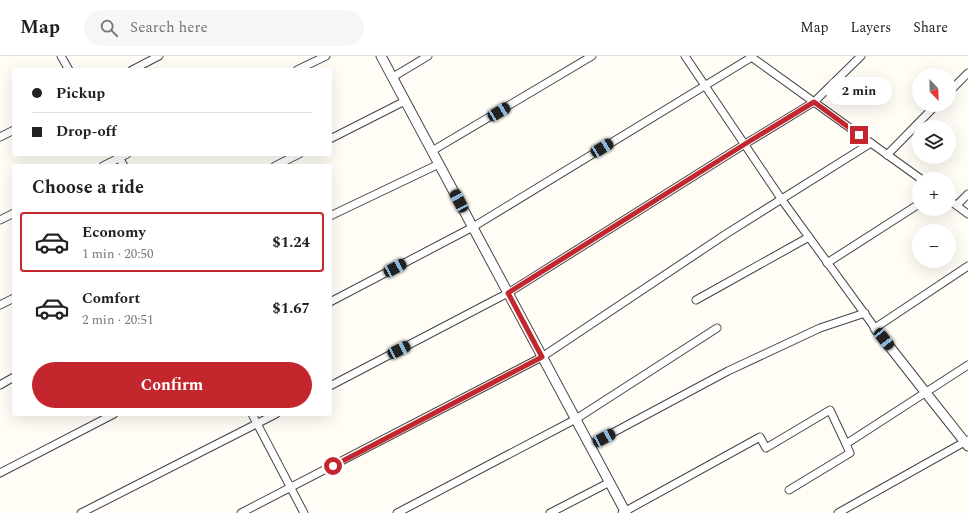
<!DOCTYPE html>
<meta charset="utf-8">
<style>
:root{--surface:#fff;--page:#f6f6f6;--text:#222;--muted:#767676;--line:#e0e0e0;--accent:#c4262e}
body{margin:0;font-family:Spectral,serif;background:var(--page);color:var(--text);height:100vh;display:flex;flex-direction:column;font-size:15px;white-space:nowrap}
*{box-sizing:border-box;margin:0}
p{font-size:13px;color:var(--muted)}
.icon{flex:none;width:22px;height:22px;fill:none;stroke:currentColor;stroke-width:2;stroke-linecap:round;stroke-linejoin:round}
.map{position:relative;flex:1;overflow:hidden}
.sheet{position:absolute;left:12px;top:108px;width:320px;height:252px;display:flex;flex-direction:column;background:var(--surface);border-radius:4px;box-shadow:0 4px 16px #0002}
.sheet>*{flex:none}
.guide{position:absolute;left:12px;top:12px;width:320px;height:88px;border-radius:4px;box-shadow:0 4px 16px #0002;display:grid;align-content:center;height:88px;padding:0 20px;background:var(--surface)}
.needle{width:26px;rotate:157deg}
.controls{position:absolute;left:912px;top:12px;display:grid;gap:8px}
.controls a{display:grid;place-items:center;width:44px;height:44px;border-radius:50%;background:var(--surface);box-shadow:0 4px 16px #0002;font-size:20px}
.end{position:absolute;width:18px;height:18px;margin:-9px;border:5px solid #c4262e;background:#fff;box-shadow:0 0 0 2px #fff}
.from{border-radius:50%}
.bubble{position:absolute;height:28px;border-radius:14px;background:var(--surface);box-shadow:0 4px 16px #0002;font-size:13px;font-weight:700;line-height:28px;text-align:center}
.car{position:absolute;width:12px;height:24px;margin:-12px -6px;border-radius:5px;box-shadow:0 0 3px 1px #0007;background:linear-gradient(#222 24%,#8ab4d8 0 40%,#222 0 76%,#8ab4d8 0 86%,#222 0)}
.guide b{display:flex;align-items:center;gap:14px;height:38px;font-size:15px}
.guide b+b{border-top:1px solid var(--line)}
.guide i{width:10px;height:10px;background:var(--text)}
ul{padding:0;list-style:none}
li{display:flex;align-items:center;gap:12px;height:60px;margin:0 8px 6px;padding:0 12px;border:2px solid transparent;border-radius:4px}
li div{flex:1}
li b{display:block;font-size:15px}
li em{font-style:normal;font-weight:700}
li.active{border-color:var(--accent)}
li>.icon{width:36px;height:36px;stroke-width:1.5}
h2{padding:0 20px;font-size:18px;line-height:48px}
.button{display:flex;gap:8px;margin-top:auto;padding:8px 20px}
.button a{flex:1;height:46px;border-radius:24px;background:var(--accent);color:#fff;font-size:16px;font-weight:700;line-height:46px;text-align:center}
header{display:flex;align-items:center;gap:24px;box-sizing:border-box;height:56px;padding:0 20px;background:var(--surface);border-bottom:1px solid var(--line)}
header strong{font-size:19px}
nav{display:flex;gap:22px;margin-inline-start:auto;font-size:14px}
.search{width:280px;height:36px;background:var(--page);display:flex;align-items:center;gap:10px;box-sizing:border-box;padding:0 14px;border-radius:22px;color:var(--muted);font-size:15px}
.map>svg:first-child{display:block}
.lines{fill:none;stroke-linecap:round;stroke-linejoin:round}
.minor-casing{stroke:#444;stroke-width:9}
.tertiary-casing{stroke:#444;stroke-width:11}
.minor{stroke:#fff;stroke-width:7}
.tertiary{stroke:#fff;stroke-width:9}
.route{stroke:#c4262e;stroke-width:5}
</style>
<header>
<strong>Map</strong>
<div class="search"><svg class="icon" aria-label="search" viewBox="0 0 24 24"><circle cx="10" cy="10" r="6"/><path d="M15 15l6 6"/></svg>Search here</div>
<nav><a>Map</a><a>Layers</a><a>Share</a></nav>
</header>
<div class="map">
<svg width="968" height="457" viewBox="0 0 968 457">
<rect width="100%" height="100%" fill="#fffdf5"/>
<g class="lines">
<g class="minor-casing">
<g id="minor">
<polyline points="61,0 69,14"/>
<polyline points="685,0 782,144 875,272 968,210"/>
<polyline points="750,0 921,123"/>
<polyline points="132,14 159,0"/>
<polyline points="297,14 326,0"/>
<polyline points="393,21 428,0"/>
<polyline points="949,36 968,17"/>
<polyline points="0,81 14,74"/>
<polyline points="330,83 405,45"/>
<polyline points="432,95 592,0"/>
<polyline points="117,98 124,110"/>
<polyline points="887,99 936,49"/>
<polyline points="103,110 127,98"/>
<polyline points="275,110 299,98"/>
<polyline points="949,144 968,158"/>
<polyline points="957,149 968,138"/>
<polyline points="330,160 439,108"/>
<polyline points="0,164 14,157"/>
<polyline points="827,207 919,148"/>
<polyline points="696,244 809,181"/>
<polyline points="330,246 473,171 752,1"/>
<polyline points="0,249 14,242"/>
<polyline points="0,329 14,321"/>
<polyline points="330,330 508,237 745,88 814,46 861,0"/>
<polyline points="252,358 304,457"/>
<polyline points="590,389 728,315 820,272 865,257"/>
<polyline points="0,417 114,358"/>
<polyline points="789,434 850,397 846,388"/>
<polyline points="81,457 276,358"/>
<polyline points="241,457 542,301 726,178 871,87"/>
<polyline points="397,457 576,363 717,272"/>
<polyline points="550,457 610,426"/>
<polyline points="622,457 760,381 766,392 830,354 846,388 968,309"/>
<polyline points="838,457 968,384"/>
</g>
</g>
<g class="tertiary-casing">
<g id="tertiary">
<polyline points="381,0 626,457"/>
<polyline points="875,272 926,337 968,390"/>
</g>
</g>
<use href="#minor" class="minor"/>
<use href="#tertiary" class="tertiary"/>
</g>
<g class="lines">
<polyline class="route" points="333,410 542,301 508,237 745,88 814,46 859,79"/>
</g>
</svg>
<div class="controls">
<a><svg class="needle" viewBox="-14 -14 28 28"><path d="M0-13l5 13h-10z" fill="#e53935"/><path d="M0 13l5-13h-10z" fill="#767676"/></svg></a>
<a><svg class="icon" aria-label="layers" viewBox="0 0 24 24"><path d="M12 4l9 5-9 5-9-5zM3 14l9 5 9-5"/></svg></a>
<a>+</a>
<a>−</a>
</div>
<i class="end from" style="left:333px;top:410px"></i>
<i class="end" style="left:859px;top:79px"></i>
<div class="bubble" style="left:826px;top:21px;width:66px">2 min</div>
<i class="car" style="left:499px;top:56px;rotate:59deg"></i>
<i class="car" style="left:602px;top:92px;rotate:59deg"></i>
<i class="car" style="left:459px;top:145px;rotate:332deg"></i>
<i class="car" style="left:395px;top:212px;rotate:62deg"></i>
<i class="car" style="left:884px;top:283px;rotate:142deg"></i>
<i class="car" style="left:399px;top:294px;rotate:63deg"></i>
<i class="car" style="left:604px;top:382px;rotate:62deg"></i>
<div class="guide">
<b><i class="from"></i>Pickup</b>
<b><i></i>Drop-off</b>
</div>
<section class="sheet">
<h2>Choose a ride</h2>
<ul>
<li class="active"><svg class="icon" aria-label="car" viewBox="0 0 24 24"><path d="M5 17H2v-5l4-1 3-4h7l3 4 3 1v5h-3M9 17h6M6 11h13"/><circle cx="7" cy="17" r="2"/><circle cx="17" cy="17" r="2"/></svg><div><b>Economy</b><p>1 min · 20:50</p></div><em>$1.24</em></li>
<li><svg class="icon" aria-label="car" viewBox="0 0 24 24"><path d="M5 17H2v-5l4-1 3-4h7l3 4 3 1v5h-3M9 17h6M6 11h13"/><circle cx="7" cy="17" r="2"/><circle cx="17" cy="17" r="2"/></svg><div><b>Comfort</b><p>2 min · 20:51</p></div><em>$1.67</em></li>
</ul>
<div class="button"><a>Confirm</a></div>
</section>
</div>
